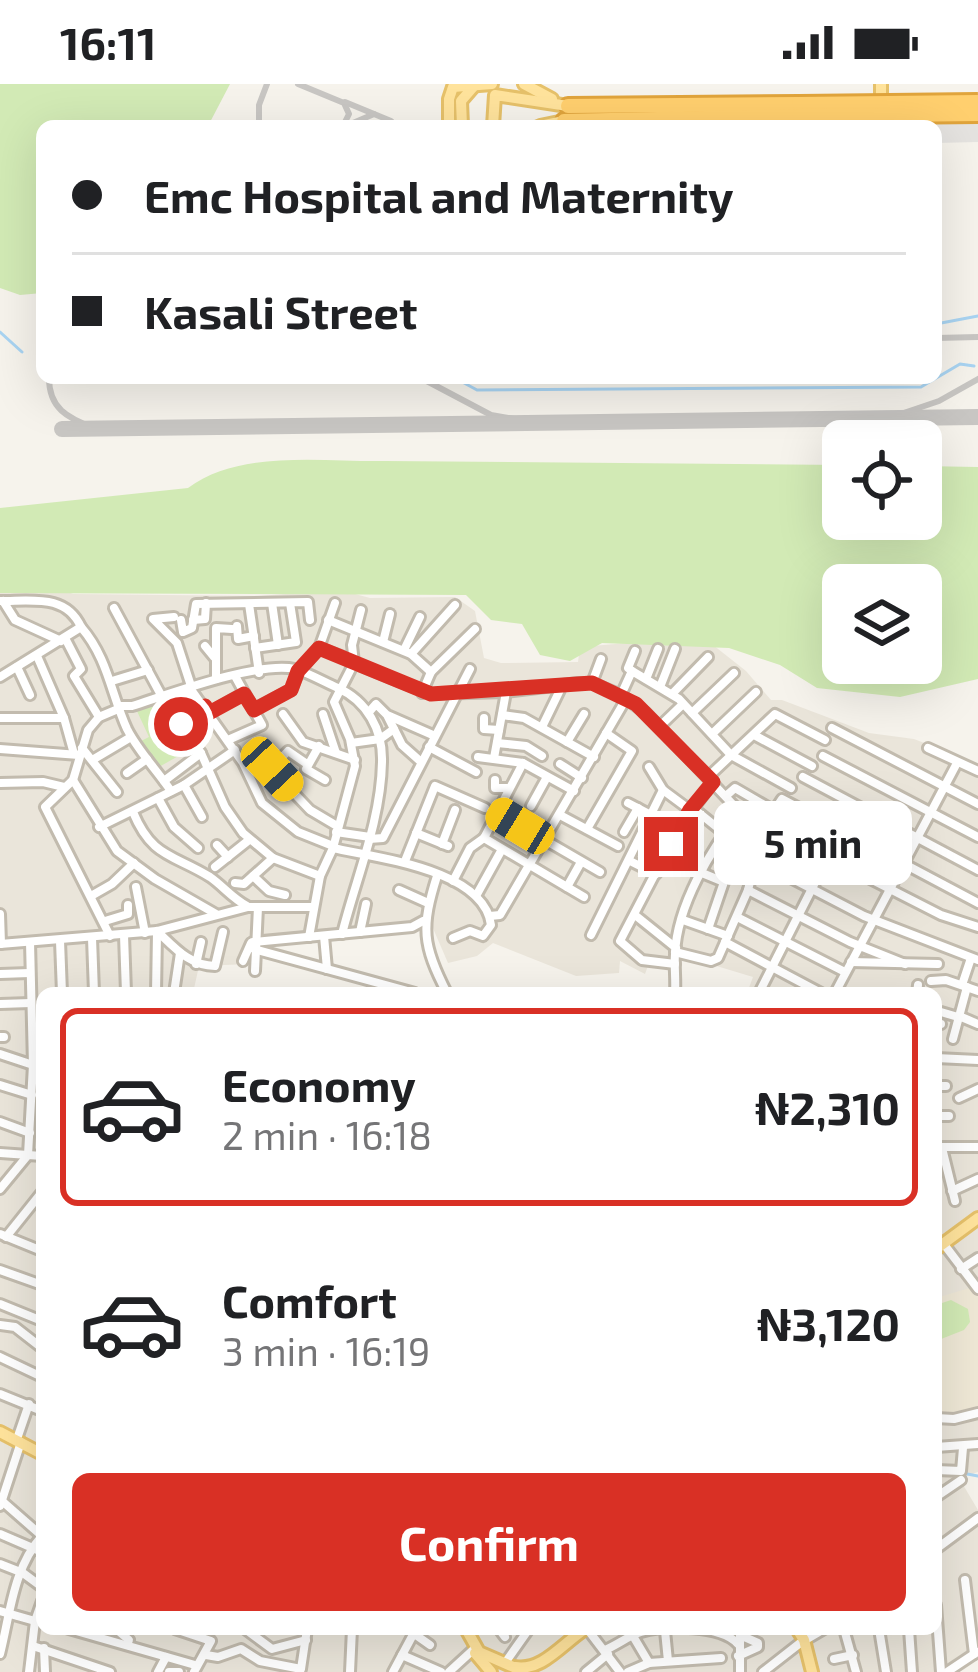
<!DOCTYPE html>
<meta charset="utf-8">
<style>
:root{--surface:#fff;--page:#f6f6f6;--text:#202124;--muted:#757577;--line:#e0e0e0;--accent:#d93025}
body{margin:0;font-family:"Exo 2",sans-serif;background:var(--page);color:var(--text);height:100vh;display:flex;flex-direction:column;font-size:45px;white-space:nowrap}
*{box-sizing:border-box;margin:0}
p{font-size:39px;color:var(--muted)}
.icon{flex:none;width:66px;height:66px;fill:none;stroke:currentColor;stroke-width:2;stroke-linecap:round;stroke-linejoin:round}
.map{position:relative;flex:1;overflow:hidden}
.details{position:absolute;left:36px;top:903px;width:906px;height:648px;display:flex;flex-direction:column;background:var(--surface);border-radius:18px;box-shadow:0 12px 48px #0002}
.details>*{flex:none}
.banner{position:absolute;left:36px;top:36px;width:906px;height:264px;border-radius:18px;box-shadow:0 12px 48px #0002;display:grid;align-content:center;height:264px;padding:0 36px;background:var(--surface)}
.controls{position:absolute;left:822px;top:336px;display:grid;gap:24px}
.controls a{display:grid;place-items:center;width:120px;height:120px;border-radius:18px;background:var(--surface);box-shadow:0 12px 48px #0002;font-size:60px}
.end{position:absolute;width:54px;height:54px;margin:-27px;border:15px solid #d93025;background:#fff;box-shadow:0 0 0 6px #fff}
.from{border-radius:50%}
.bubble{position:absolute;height:84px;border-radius:18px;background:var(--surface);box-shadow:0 12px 48px #0002;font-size:39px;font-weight:700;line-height:84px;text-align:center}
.car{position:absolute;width:36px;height:72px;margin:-36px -18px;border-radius:15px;box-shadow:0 0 9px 3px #0007;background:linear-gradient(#f5c518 24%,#345 0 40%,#f5c518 0 76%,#345 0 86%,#f5c518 0)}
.banner b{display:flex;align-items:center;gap:42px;height:114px;font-size:45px}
.banner b+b{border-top:3px solid var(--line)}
.banner i{width:30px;height:30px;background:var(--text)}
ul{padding:21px 0 0;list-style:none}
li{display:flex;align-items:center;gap:36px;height:198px;margin:0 24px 18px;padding:0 12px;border:6px solid transparent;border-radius:18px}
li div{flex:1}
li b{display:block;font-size:45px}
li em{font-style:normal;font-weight:700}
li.on{border-color:var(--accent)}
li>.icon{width:108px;height:108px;stroke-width:1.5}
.button{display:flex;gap:24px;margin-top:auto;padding:24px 36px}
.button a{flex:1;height:138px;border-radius:18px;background:var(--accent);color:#fff;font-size:48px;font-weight:700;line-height:138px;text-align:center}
.status{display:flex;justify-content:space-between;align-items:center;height:84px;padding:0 60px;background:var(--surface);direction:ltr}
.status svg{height:33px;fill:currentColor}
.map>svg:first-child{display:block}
.residential{fill:#eae5da;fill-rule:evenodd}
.education{fill:#efe8d6}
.green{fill:#d2eab5;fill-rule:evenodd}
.parking{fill:#e5e3e0}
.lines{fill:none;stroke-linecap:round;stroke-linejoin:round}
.stream{stroke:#a9d4f2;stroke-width:3}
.taxiway{stroke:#c8c6c3;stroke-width:6}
.runway{stroke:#c8c6c3;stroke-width:16}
.minor-casing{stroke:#c2bbae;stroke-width:14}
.major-casing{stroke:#e6c16a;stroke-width:16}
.highway-casing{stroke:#e0a43c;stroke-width:20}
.minor{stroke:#fff;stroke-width:8}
.major{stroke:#ffe39c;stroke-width:10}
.highway{stroke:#ffcf6e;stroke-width:14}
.highway-bridge-casing{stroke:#e0a43c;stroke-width:20;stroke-linecap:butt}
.highway-bridge{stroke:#ffcf6e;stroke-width:14}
.route{stroke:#d93025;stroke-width:15}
</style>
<div class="status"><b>16:11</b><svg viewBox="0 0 49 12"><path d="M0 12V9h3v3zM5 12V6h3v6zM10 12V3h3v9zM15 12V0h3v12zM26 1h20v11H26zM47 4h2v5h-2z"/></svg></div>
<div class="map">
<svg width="978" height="1588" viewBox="0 0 978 1588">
<rect width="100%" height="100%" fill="#f6f3ec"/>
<path class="residential" d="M 63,506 L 73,510 L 258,512 L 340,506 L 370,514 L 455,513 L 475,527 L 484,574 L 501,579 L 578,578 L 580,563 L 627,559 L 713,561 L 746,587 L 771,616 L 782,616 L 869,649 L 914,655 L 978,680 L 978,1388 L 959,1394 L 978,1426 L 978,1559 L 935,1588 L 0,1588 L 0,508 ZM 432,842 L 448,879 L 477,872 L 493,859 L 576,892 L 619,889 L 620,877 L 645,890 L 649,879 L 677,881 L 677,909 L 680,871 L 753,893 L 747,909 L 936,909 L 936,1545 L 42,1545 L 42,909 L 193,909 L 199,882 L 250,880 L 258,859 Z"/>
<polygon class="education" points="973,1203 978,1209 978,1327 957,1334 936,1333 936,1214"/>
<g class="green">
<polygon points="0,0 230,0 208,42 42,42 42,209 20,211 0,204"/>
<path d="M 385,377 L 843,381 L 843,435 L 921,435 L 921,382 L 978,383 L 978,595 L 900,613 L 817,604 L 780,581 L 729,564 L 602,559 L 570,577 L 540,571 L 522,540 L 491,536 L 466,511 L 0,509 L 0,424 L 188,404 C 240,365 323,378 385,377 ZM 843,501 L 921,501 L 921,579 L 843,579 Z"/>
<polygon points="154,618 180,671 159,683 139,658 149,653 136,625"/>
<polygon points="951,1216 968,1225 970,1238 964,1246 936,1257 936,1221"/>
</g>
<polygon class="parking" points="936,39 978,40 978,58 936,59"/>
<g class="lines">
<g class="stream">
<polyline points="936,240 978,232"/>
<polyline points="0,248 22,268"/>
<polyline points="158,294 388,298"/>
<polyline points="455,294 477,306 921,303 960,280 974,282"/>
<polyline points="962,1389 978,1392"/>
</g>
<g class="taxiway">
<polyline points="298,0 344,19 349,30 343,42"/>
<polyline points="345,18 391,37"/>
<polyline points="259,42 259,21 267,0"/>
<polyline points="346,42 374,30"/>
<polyline points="936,254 978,253"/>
<path d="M 49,294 C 49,324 67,334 94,344"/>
<polyline points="421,294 491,331 533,338"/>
<polyline points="886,335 939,317 978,295"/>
</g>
<polyline class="runway" points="62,345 978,333"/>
<g class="minor-casing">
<g id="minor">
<path d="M 0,517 C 33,517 66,510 81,543"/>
<polyline points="3,517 15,536 61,557"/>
<polyline points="272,519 278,561"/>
<polyline points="249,520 259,589"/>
<polyline points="114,524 161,611"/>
<polyline points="174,533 153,535 177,559 191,602"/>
<polyline points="181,536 183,548 192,544 196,520 308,518 310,536"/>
<polyline points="193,536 205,535 206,519"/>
<polyline points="328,536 411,570 431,588"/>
<polyline points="237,542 238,555 254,552"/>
<polyline points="65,554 81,585 74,592 99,633"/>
<polyline points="383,558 390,530"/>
<polyline points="205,562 214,573"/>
<polyline points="255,564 296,558 290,519"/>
<polyline points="319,564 352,576"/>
<polyline points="404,566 420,533"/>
<polyline points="411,570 455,521"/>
<polyline points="354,579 431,610 506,608 578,599 592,599 621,611 646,629 741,729 941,831 978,843"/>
<polyline points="17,583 30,611"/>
<polyline points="632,587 628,584 635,567"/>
<path d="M 0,593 L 81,543 C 108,574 111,610 127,645 C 138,667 157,686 171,707"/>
<polyline points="216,595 216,544 232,545"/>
<polyline points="646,595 658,565"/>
<polyline points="112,597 148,586"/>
<polyline points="592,599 601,575"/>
<polyline points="660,603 675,565"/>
<polyline points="190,604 243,679 262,719 298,748 333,762"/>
<polyline points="422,609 431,588 475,545"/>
<polyline points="672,610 708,573"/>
<polyline points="621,611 632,587 679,615 731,671 791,704"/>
<path d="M 119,622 L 132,622 C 170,610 258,577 295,585 C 309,589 324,598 338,604 C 367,617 383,646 382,678 C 381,737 356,794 342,850"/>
<polyline points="254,625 291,606 299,587 319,564 335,519"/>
<polyline points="369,628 376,620 387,631 435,652"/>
<polyline points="209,629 244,609"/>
<polyline points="692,629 734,589"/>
<polyline points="283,630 303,658 355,676"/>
<polyline points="323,630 336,669"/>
<polyline points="502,631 524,634 594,673"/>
<polyline points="388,633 402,661 420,677"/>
<polyline points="0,634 64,634 37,572"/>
<polyline points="64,634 74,670"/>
<polyline points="484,634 484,645 499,646"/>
<polyline points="181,640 201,669 225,723 243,749 273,774 320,792"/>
<polyline points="175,643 205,622"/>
<polyline points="542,643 560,606"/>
<polyline points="659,643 683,620"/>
<polyline points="832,644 978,720"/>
<polyline points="712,650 756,608"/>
<polyline points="754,651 812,682"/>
<polyline points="228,656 262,641 235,592"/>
<polyline points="567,658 584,630"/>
<polyline points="351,659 380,655 394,645"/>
<polyline points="497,659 526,662 542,672"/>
<polyline points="319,662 306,685 325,696"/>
<polyline points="429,663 476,688"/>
<polyline points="82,664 117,708"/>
<polyline points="928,664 978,687"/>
<polyline points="0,665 79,671"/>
<polyline points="823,672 978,753"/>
<polyline points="478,673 523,679 574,707"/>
<polyline points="494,674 506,608"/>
<polyline points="94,675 131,653"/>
<polyline points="244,679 271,685 310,726 337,742"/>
<polyline points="560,680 582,694"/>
<polyline points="649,683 663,706 690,726"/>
<polyline points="271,685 288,667 307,680"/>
<polyline points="127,689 147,675"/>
<polyline points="708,693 775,630 825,656"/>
<polyline points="803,693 978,786"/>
<polyline points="73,696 117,767 155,795 216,830"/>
<polyline points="495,696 495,704 507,704"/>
<polyline points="164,697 201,669"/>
<polyline points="0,699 43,698 64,703"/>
<polyline points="184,701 202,733"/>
<polyline points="727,711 735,704 773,726"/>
<polyline points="158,714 174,743 198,764"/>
<polyline points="628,719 651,731"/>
<polyline points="531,722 547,693"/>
<polyline points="693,724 724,749"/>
<polyline points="495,727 600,788"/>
<path d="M 133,728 C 152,774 173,770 210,793 C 223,802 232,814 247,822"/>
<polyline points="560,731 618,762"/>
<polyline points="99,743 184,701 235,666"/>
<polyline points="587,745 632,667 606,649"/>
<polyline points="336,748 370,753"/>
<polyline points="624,748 638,724"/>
<polyline points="416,749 448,762"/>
<polyline points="484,754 567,803 581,778"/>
<polyline points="484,754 523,679"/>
<polyline points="369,755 383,754 470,585"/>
<polyline points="442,760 455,726"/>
<polyline points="671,760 683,770"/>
<polyline points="217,761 228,773"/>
<path d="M 333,764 C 376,774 484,785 491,841 L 483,852 L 470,847 L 453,854"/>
<polyline points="756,776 864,832 978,876"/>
<polyline points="405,777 435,702 485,724"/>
<polyline points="630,777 656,790"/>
<polyline points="215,783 249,756"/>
<polyline points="702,789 724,798 708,845"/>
<polyline points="253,792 269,807 285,811"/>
<path d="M 437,792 C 421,843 422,861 447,909"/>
<polyline points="453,797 470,764 484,754"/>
<polyline points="235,799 244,800 273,774"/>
<polyline points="136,803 145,849"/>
<polyline points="567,803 584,813"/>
<polyline points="399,806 428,819"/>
<polyline points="748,806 850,858 905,880"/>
<polyline points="91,812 112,800 134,779"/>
<polyline points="476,812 501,767"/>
<polyline points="0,830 1,860"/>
<polyline points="635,831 676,864"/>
<polyline points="490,832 500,831 626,615"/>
<polyline points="737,833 845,888"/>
<polyline points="683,836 728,852"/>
<polyline points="105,837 128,830 128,821"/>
<path d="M 157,847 C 175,864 190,882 215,882 L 223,848"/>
<polyline points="360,848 366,820"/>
<polyline points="124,851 126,909"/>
<polyline points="591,851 663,706"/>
<polyline points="110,852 45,723 73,696 88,646 99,633 118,625"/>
<polyline points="324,852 327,885"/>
<polyline points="309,853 320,792 333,764 355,682 350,655 334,618 354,579 352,561 361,526"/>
<polyline points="92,854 94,909"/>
<polyline points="60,857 62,909"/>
<polyline points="253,858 412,843 423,837"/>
<polyline points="725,858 821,909"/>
<polyline points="0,860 157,847 248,823 312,823"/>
<polyline points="254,865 415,909"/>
<polyline points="675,868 711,877 718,874 748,806 764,742 782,715 978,819"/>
<polyline points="243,877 251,859"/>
<polyline points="851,878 938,880"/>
<polyline points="196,880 201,858"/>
<polyline points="675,880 642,876 620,857 680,742 713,698"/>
<polyline points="255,887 258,823"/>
<polyline points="0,890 30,889"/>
<polyline points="931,897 946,896 978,907"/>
<polyline points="962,901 971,874"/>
<polyline points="156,909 157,849"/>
<polyline points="174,909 180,869"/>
<path d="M 675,909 C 676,896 674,883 675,870 C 677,821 711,765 740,729"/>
<polyline points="759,909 827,775"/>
<polyline points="835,909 957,679"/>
<polyline points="917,909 918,901"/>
<polyline points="0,920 31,919"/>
<polyline points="941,928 958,933"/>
<polyline points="959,932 978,940"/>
<polyline points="936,940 941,940"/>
<polyline points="0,953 4,953"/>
<polyline points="953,955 967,903"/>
<polyline points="0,970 33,981"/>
<polyline points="936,974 978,976"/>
<polyline points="0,1001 32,1011"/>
<polyline points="936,1002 946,1002"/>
<polyline points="959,1014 978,1005"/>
<polyline points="936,1032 949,1032"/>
<polyline points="0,1038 30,1049"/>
<polyline points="936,1063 978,1063"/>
<polyline points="942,1064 955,1117"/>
<polyline points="0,1069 42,1072"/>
<polyline points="0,1105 28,1071 33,981 30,858"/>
<polyline points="952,1107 978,1095"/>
<polyline points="0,1150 42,1167"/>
<polyline points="6,1153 42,1108"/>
<polyline points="943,1159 978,1205"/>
<polyline points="961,1185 978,1174"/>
<polyline points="0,1186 42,1201"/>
<polyline points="0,1220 42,1237"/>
<polyline points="0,1241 15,1243 42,1264"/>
<polyline points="0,1273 42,1293"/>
<polyline points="0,1310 42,1327"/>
<polyline points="936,1334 954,1335 978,1329"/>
<polyline points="18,1352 29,1320"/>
<polyline points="936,1363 978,1360"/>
<polyline points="936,1386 961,1387 963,1364"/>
<polyline points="936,1413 961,1396"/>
<polyline points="2,1417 42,1452"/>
<polyline points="0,1422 21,1358"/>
<polyline points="0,1450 42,1468"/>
<polyline points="936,1465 978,1434"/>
<polyline points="0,1480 23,1489 42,1503"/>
<polyline points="965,1496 974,1570"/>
<polyline points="936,1521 941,1588"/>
<polyline points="0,1527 42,1539"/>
<polyline points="69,1545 195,1581"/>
<polyline points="116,1545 129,1556 127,1561"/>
<polyline points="175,1545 211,1557 194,1588"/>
<polyline points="245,1545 272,1565 306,1556"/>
<polyline points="499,1545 505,1553"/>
<polyline points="844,1545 856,1588"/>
<polyline points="879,1545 886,1588"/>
<polyline points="909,1545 912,1588"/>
<polyline points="588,1546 620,1588"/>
<polyline points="665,1547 668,1577"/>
<polyline points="413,1549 430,1561"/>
<polyline points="633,1552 649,1579"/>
<polyline points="807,1555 824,1545"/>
<polyline points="33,1562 110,1588"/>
<polyline points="44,1564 45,1588"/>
<path d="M 605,1566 C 617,1561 630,1551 641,1548 C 666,1541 721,1541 738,1560"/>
<path d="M 0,1570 C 10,1531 13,1484 42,1452"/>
<polyline points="206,1571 218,1573 241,1565 260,1577 301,1585 307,1545"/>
<polyline points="402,1571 441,1588"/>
<polyline points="738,1572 758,1563 758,1559 740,1551 740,1588"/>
<polyline points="834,1575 853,1571"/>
<polyline points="505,1579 529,1545"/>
<polyline points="29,1588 35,1537 42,1517"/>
<polyline points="158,1588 166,1573"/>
<polyline points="169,1588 179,1588"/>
<polyline points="350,1588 352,1545"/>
<polyline points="393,1588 416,1545"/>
<polyline points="449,1588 473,1566"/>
<polyline points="586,1588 608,1570"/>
<polyline points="628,1588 649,1579 721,1574"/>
<polyline points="763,1588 804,1556"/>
<polyline points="947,1588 977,1568"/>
</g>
</g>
<g class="major-casing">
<g id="major">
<polyline points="524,0 552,15"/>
<polyline points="881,27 881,0"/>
<polyline points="449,42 449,15 453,3 492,0"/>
<polyline points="462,42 461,17 474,2"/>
<polyline points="493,42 495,11 568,22"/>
<polyline points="540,42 564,37"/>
<polyline points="936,1165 978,1134"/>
<polyline points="0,1348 42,1370"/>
<polyline points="466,1545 479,1568 518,1585"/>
<polyline points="797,1545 804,1556 812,1588"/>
<polyline points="475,1569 491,1588"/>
<path d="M 515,1583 C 542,1588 563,1559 585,1545"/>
</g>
</g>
<g class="highway-casing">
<g id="highway">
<polyline points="568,22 799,20"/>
<polyline points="564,37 799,32"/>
</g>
</g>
<use href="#minor" class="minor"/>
<use href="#major" class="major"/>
<use href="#highway" class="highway"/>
<g class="highway-bridge-casing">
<g id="highway-bridge">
<polyline points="799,20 978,18"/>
<polyline points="799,32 978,30"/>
</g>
</g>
<use href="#highway-bridge" class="highway-bridge"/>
</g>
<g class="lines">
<polyline class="route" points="181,640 205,622 209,629 244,610 254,626 291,606 298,587 319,564 431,610 592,599 636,620 713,698 690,726 671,760"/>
</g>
</svg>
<div class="controls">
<a><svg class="icon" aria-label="locate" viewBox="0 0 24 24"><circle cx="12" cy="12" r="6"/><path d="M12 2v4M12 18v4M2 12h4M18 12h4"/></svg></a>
<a><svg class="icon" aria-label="layers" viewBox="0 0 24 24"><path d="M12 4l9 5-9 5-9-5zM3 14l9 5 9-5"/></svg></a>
</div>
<i class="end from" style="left:181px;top:640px"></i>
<i class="end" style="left:671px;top:760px"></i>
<div class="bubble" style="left:714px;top:717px;width:198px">5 min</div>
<i class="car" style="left:272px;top:685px;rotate:137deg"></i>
<i class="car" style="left:520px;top:742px;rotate:301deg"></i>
<div class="banner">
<b><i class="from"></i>Emc Hospital and Maternity</b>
<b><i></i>Kasali Street</b>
</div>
<section class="details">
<ul>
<li class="on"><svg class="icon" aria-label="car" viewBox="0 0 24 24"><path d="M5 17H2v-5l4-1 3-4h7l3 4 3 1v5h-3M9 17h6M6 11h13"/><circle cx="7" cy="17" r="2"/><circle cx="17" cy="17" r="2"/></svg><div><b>Economy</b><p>2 min · 16:18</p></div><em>₦2,310</em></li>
<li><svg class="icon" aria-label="car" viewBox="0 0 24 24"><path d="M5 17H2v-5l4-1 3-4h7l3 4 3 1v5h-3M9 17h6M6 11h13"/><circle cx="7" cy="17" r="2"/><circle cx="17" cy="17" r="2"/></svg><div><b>Comfort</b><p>3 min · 16:19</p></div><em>₦3,120</em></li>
</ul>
<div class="button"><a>Confirm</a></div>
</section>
</div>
